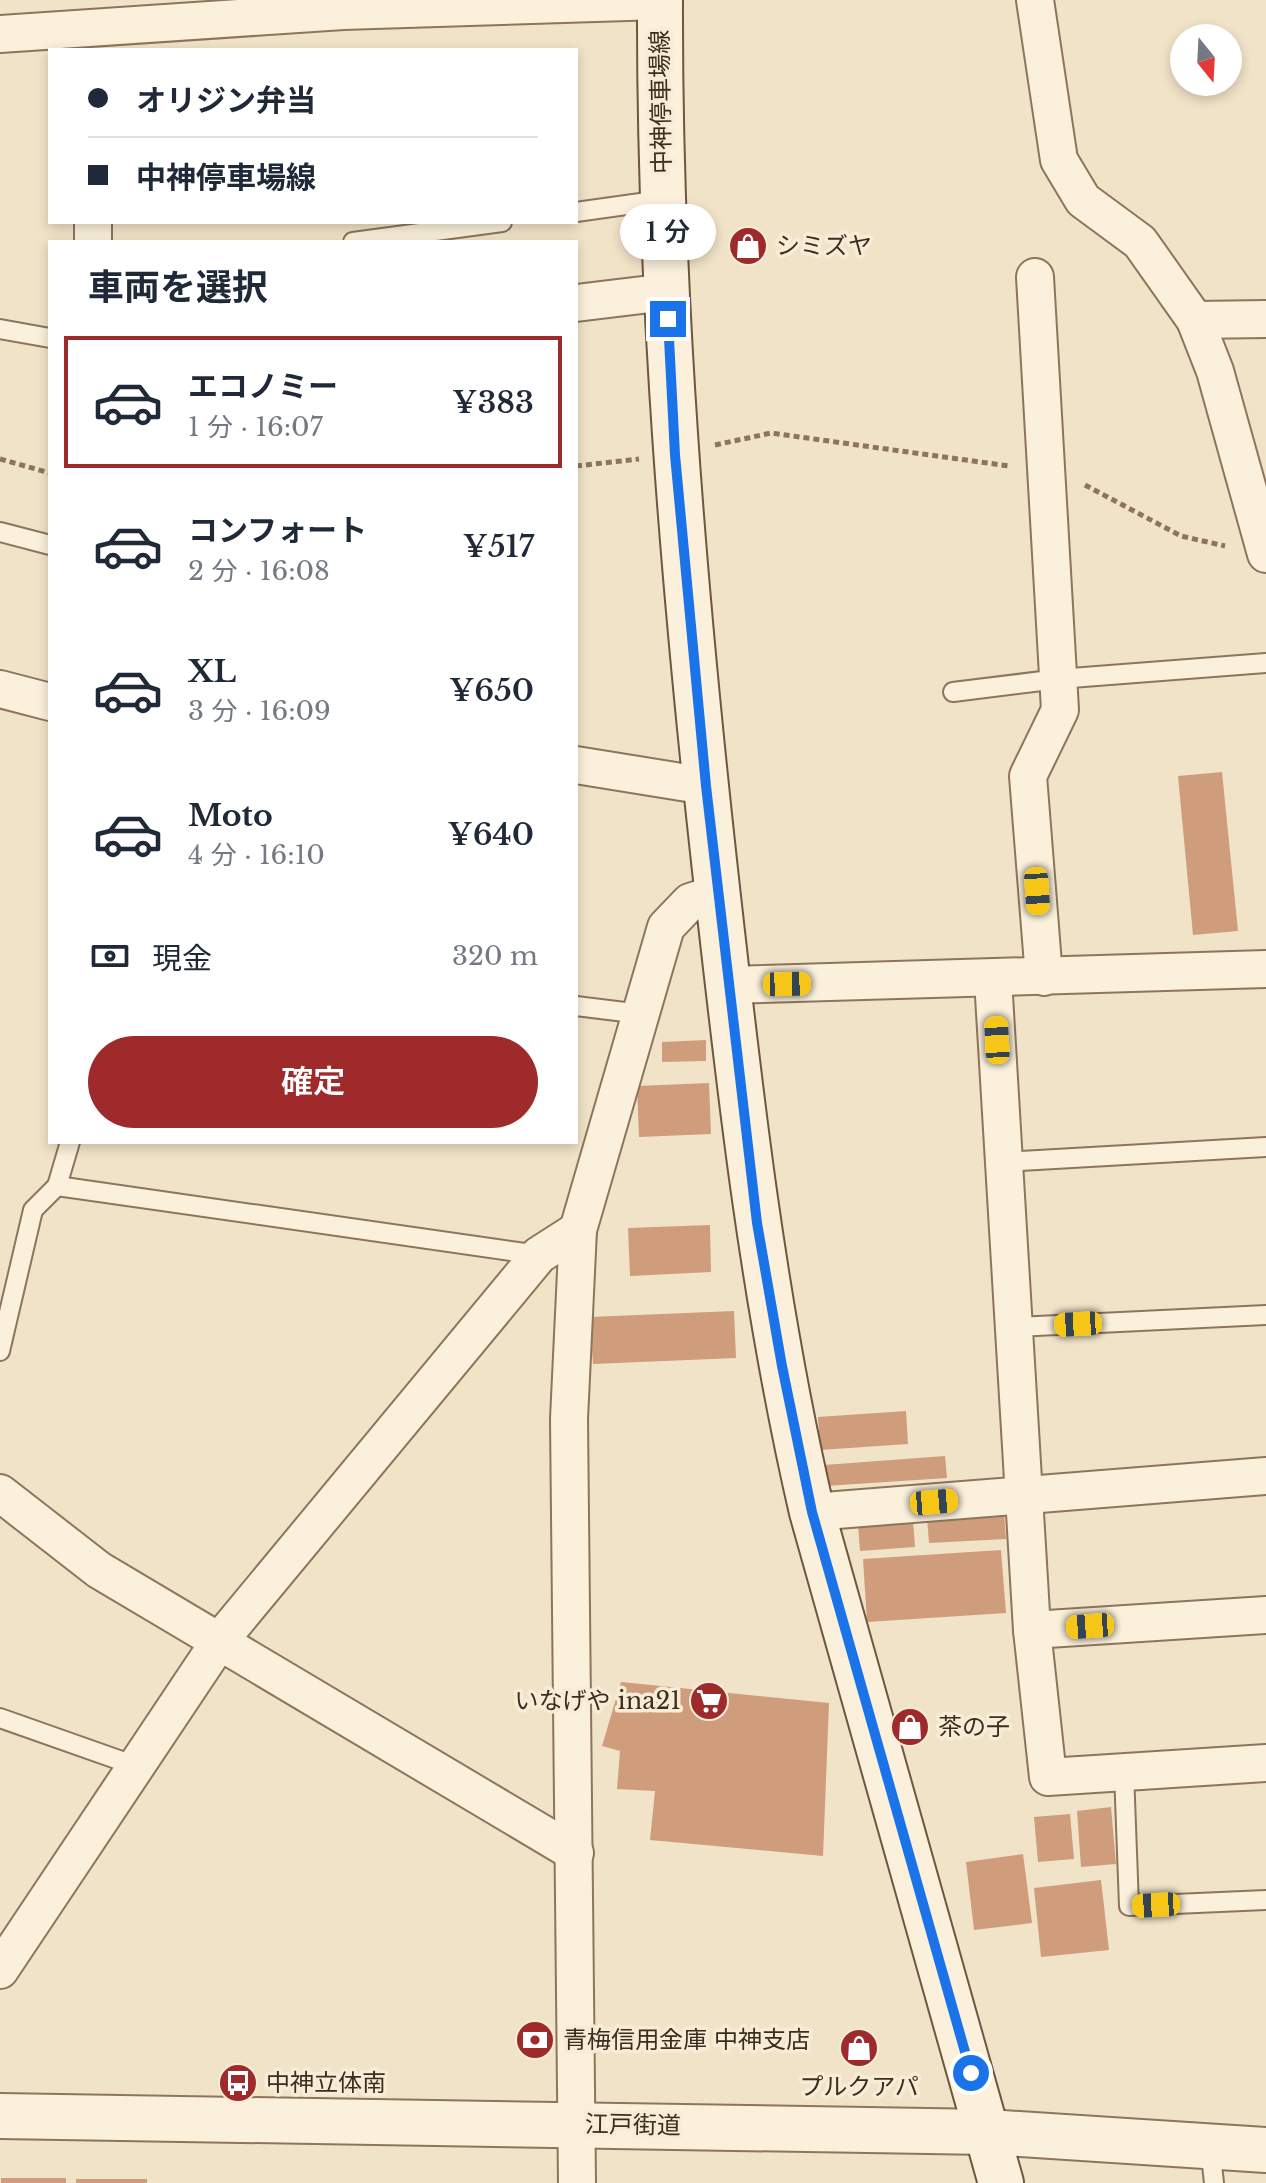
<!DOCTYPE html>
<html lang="ja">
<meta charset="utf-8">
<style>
:root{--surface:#fff;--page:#f2f2f3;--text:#1f2937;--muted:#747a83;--line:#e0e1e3;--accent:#9e2a2c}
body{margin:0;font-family:"Libre Baskerville","Noto Sans JP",serif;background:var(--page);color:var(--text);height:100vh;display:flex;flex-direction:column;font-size:30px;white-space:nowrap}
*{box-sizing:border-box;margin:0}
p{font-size:26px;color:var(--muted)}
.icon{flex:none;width:44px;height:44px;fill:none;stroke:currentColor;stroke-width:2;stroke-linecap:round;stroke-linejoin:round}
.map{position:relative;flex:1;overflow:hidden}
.panel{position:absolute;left:48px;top:240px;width:530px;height:904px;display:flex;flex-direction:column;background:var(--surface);border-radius:0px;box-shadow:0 4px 12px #0003}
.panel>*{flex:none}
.hud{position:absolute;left:48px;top:48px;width:530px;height:176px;border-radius:0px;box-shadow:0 4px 12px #0003;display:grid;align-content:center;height:176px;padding:0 40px;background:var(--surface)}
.needle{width:52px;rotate:162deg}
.buttons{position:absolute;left:1170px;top:24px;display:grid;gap:16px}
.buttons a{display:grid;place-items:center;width:72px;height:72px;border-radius:50%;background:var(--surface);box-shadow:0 4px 12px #0003;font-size:40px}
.end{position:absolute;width:36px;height:36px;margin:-18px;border:10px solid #1a73e8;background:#fff;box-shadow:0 0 0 4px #fff}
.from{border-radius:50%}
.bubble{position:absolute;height:56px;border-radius:28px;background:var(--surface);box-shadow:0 4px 12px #0003;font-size:26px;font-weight:600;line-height:56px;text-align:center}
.car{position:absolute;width:24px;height:48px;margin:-24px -12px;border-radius:10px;box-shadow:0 0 6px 2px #0007;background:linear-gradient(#f5c518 24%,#345 0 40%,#f5c518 0 76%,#345 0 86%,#f5c518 0)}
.hud b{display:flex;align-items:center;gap:28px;height:76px;font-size:30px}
.hud b+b{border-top:2px solid var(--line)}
.hud i{width:20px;height:20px;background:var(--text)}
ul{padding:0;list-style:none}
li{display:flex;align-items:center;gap:24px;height:132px;margin:0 16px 12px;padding:0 24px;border:4px solid transparent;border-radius:0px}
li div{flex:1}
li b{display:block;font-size:30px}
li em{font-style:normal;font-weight:600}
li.selected{border-color:var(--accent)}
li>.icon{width:72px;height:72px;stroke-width:1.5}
h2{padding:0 40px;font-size:36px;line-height:96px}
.pay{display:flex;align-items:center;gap:20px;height:88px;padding:0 40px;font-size:30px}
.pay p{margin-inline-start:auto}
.cta{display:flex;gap:16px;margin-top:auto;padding:16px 40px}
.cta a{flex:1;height:92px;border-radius:48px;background:var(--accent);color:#fff;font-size:32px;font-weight:600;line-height:92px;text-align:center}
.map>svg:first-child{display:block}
.building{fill:#cf9d7c}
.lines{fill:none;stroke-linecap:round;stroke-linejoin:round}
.service-casing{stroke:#8d755c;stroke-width:22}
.minor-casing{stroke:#8d755c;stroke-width:40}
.tertiary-casing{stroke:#8d755c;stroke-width:48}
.secondary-casing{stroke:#6f563f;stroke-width:48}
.path{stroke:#8d755c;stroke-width:5;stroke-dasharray:6 4;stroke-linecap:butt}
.service{stroke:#faf0db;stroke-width:18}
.minor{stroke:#faf0db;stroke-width:36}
.tertiary{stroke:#faf0db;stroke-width:44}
.secondary{stroke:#faf0db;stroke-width:44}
.route{stroke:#1a73e8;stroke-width:10}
.labels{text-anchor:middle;stroke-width:7;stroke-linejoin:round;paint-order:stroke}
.street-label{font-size:24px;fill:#3d2d20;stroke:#f7edd7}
.poi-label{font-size:24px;fill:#3d2d20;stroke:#f7edd7;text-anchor:start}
</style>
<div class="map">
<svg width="1266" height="2183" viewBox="0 0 1266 2183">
<rect width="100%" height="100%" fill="#f0e3c7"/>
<g class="building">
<polygon points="1222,772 1238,931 1193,935 1178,776"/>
<polygon points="706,1040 706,1061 662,1062 662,1042"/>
<polygon points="709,1083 711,1134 639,1137 637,1086"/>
<polygon points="710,1225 711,1272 630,1276 628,1228"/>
<polygon points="734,1311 736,1358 593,1364 590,1317"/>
<polygon points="906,1411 908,1444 820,1450 818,1417"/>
<polygon points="945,1456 947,1478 825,1486 824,1465"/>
<polygon points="1004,1512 1006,1539 929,1543 927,1518"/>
<polygon points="913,1520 915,1547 860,1551 858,1524"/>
<polygon points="1001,1550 1006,1613 867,1622 863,1559"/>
<polygon points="621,1682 829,1703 823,1856 650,1840 655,1791 617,1789 620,1751 602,1746"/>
<polygon points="1111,1807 1116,1864 1081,1867 1077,1811"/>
<polygon points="1070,1814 1074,1859 1038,1862 1034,1817"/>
<polygon points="1023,1854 1032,1923 974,1930 966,1862"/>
<polygon points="1101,1880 1109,1950 1041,1957 1034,1888"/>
<rect x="1" y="2178" width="65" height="5"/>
<rect x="76" y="2179" width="71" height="4"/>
</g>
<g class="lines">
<g class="service-casing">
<g id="service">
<polyline points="576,212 662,200"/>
<polyline points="353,242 502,222"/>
<polyline points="0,329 50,338"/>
<polyline points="0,532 50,545"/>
<polyline points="953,692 1058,679 1266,663"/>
<polyline points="576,1006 641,1014"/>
<polyline points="1004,1162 1266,1147"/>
<polyline points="57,1186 539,1255"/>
<polyline points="1015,1327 1266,1315"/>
<polyline points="0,1351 33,1210 57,1186 70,1142"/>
<polyline points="0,1718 136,1766"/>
<polyline points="1124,1772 1129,1906 1266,1900"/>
<polyline points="1210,2146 1214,2183"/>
</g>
</g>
<g class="minor-casing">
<g id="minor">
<polyline points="1035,0 1059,160 1083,200 1140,242 1195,320 1215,371 1266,554"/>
<polyline points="0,34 343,11 660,1"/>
<polyline points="93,222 93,242"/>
<polyline points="1035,277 1060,710 1028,776 1044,977"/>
<polyline points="576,303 667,292"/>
<polyline points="1195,320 1266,319"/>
<polyline points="0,689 50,702"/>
<polyline points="576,765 706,786"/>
<polyline points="993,979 1032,1630 1048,1777 1266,1763"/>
<polyline points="728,985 1266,969"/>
<polyline points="0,1493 99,1570 575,1853"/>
<polyline points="812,1512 1266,1476"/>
<polyline points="1032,1630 1266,1615"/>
<polyline points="0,1970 221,1639 539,1255 578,1230"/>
<polyline points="577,2183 569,1419 578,1230 666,927 690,902 718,893"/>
</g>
</g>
<g class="tertiary-casing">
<polyline id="tertiary" points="0,2116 988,2132 1266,2150"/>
</g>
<g class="secondary-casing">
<path id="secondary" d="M 660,0 C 659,291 683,581 715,870 C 739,1086 763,1301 812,1512 L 1001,2183"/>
</g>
<g class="path">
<polyline points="715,445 771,433 1009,466"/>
<polyline points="0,459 50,473"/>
<polyline points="576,466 639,459"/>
<polyline points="1085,485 1181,536 1225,546"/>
</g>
<use href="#service" class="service"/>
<use href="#minor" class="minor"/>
<use href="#tertiary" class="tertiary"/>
<use href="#secondary" class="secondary"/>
</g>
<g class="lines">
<polyline class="route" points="668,319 675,455 706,786 757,1223 782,1366 812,1512 971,2073"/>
</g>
<defs>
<g id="shop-disc" transform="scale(2)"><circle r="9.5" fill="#9e2a2c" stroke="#f7edd7"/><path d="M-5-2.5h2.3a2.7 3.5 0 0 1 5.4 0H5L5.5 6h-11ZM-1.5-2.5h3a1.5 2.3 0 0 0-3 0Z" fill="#fff"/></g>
<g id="supermarket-disc" transform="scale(2)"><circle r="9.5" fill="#9e2a2c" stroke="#f7edd7"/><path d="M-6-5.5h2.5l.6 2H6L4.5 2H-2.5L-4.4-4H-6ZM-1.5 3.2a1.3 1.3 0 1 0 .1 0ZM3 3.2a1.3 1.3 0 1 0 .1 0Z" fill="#fff"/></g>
<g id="bank-disc" transform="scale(2)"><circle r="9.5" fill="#9e2a2c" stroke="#f7edd7"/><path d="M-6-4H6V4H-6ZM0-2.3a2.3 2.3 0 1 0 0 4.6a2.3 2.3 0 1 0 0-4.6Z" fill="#fff"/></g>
<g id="bus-disc" transform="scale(2)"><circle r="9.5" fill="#9e2a2c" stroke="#f7edd7"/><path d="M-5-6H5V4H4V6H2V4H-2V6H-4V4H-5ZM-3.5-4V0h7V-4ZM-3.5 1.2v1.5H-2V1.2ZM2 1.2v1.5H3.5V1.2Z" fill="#fff"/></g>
</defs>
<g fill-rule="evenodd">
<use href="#shop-disc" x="748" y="246"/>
<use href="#supermarket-disc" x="709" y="1701"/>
<use href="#shop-disc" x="910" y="1727"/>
<use href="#bank-disc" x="535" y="2040"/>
<use href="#shop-disc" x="859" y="2048"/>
<use href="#bus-disc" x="238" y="2083"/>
</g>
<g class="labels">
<g class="street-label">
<text transform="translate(661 102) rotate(-91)" y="8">中神停車場線</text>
<text transform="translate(633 2125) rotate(1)" y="8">江戸街道</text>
</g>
<g class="poi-label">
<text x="776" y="254">シミズヤ</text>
<text x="681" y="1709" text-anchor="end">いなげや ina21</text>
<text x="938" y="1735">茶の子</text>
<text x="563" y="2048">青梅信用金庫 中神支店</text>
<text x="266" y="2091">中神立体南</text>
<text x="859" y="2095" text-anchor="middle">プルクアパ</text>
</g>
</g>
</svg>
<div class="buttons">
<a><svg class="needle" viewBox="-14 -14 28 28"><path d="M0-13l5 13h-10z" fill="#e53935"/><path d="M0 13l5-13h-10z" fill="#747a83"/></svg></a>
</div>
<i class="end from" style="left:971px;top:2073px"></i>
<i class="end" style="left:668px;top:319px"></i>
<div class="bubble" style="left:620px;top:204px;width:96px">1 分</div>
<i class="car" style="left:1037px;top:891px;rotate:176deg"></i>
<i class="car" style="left:787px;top:984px;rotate:89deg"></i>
<i class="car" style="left:997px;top:1040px;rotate:357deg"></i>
<i class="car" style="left:1078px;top:1324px;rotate:267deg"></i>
<i class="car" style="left:934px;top:1502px;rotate:85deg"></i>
<i class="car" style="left:1090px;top:1626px;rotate:266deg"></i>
<i class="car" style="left:1156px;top:1905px;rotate:267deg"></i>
<div class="hud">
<b><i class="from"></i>オリジン弁当</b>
<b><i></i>中神停車場線</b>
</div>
<section class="panel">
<h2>車両を選択</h2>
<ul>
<li class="selected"><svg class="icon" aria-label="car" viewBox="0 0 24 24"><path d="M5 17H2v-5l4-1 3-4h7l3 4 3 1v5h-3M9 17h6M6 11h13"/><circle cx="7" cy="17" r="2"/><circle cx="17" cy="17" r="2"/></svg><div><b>エコノミー</b><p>1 分 · 16:07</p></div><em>¥383</em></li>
<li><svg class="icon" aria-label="car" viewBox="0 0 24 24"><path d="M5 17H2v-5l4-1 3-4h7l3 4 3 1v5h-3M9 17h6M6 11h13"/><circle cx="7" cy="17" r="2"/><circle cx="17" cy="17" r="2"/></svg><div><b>コンフォート</b><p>2 分 · 16:08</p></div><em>¥517</em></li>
<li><svg class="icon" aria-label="car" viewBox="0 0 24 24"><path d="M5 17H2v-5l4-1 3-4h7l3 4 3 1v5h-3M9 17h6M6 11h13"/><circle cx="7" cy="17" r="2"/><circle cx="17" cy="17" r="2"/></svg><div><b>XL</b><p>3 分 · 16:09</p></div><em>¥650</em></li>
<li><svg class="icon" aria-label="car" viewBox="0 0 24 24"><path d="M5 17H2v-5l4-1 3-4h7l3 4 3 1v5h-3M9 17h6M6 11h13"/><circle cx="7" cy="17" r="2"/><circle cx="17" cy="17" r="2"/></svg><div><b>Moto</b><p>4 分 · 16:10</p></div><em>¥640</em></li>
</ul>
<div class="pay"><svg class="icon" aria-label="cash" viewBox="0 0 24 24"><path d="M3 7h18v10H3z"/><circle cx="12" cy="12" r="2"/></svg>現金<p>320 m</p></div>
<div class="cta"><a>確定</a></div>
</section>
</div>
